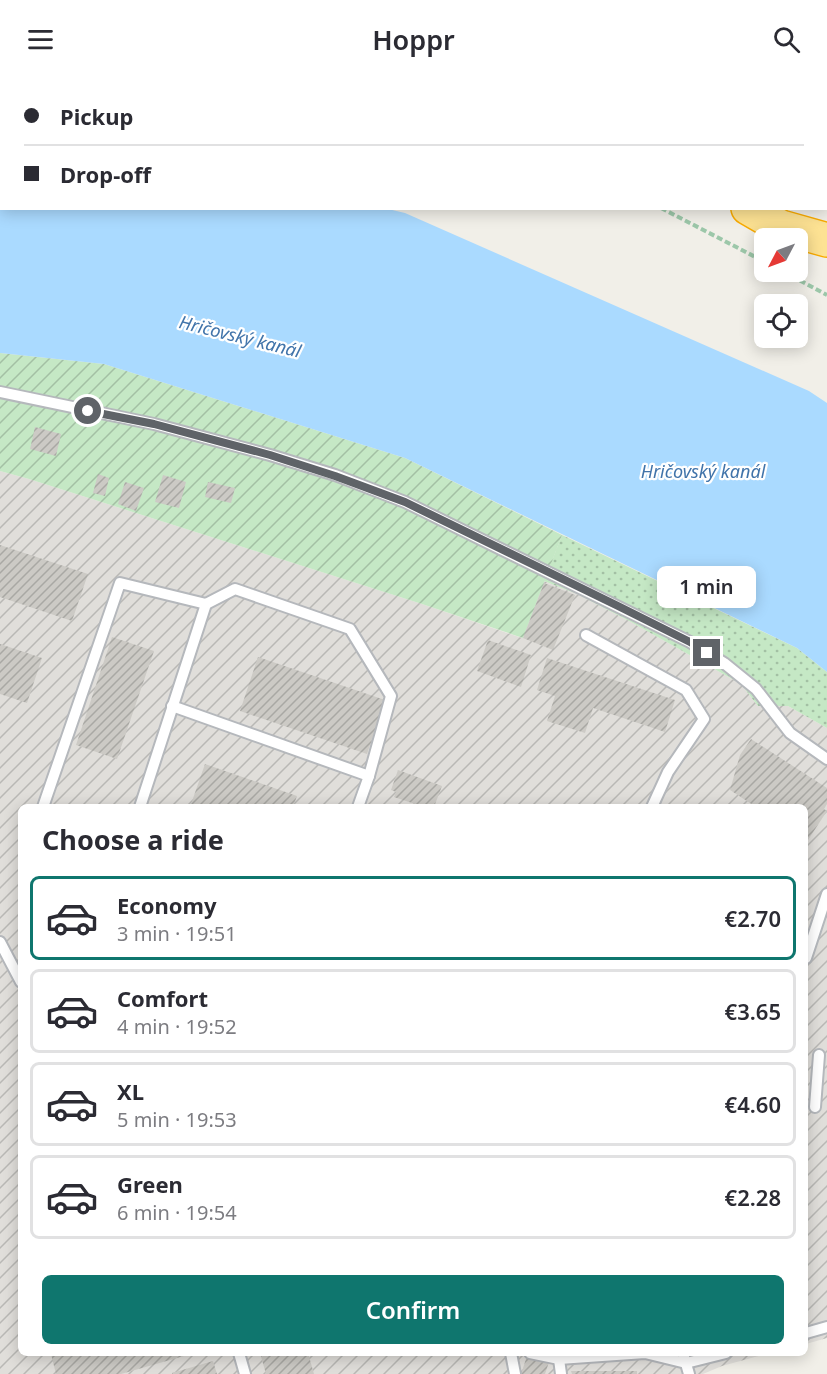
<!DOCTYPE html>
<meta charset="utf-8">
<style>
:root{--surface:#fff;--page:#f2f2f3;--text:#2b2b33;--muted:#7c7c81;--line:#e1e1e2;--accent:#0f766e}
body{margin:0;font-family:"Noto Sans",sans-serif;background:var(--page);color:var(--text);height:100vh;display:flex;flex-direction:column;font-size:22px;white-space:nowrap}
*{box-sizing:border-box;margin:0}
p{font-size:20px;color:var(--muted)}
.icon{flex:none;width:33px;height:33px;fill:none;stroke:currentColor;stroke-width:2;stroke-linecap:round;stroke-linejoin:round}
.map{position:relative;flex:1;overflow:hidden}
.drawer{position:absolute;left:18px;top:726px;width:790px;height:552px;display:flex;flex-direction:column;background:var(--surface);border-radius:9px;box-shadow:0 3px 15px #0003}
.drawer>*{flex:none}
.top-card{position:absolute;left:0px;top:0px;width:828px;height:132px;box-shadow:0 3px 15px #0003;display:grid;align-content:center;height:132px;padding:0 24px;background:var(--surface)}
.needle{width:39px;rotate:229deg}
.fabs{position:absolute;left:754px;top:150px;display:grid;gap:12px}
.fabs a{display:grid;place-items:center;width:54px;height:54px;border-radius:9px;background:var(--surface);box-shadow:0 3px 15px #0003;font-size:30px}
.end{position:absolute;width:27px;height:27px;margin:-14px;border:8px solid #5f6368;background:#fff;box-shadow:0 0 0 3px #fff}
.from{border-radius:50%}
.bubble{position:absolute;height:42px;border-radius:9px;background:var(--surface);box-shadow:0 3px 15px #0003;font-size:20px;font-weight:600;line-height:42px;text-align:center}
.top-card b{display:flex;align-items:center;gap:21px;height:57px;font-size:22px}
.top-card b+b{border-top:2px solid var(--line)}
.top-card i{width:15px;height:15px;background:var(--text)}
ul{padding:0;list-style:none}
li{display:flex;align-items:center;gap:18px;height:84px;margin:0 12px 9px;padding:0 12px;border:3px solid var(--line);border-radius:9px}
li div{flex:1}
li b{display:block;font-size:22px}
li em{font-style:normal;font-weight:600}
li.selected{border-color:var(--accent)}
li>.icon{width:54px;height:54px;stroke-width:1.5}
h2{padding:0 24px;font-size:27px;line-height:72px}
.action{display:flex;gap:12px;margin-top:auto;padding:12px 24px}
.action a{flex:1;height:69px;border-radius:9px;background:var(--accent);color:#fff;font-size:24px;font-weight:600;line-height:69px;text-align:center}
header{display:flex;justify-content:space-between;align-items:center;height:78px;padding:0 24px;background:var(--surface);font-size:27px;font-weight:600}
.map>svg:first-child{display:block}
.industrial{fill:url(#industrial-furrows)}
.grass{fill:url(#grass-dots)}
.garden{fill:url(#garden-furrows)}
.water{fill:#aadaff}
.building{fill:url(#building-hatch)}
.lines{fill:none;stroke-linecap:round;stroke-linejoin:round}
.lane-casing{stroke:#b5b8bc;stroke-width:14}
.highway-casing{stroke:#f9ab00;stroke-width:36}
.path{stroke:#9cc7a9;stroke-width:4;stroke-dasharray:6 3;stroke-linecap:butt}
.lane{stroke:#fff;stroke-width:10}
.highway{stroke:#fde293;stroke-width:33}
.route{stroke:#5f6368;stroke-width:8}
.labels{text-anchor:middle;stroke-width:4.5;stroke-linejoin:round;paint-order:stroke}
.water-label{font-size:18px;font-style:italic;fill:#4174aa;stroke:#fff}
</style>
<header><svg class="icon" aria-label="menu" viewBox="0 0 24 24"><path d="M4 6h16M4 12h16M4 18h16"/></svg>Hoppr<svg class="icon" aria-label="search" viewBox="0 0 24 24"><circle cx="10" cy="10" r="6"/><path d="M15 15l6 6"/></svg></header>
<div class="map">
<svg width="827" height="1296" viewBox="0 0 827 1296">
<defs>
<pattern id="industrial-furrows" width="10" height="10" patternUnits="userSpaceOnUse" patternTransform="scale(1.5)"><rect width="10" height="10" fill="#e0deda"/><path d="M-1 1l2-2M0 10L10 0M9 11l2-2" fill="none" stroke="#b9b8b5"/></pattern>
<pattern id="grass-dots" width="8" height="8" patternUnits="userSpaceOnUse" patternTransform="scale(1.5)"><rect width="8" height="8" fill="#c5e8c5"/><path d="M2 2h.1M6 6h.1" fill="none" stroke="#a3c0a4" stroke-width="1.8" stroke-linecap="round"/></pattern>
<pattern id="garden-furrows" width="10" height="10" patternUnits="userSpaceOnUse" patternTransform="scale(1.5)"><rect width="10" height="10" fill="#c5e8c5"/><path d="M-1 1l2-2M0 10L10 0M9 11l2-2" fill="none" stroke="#a3c0a4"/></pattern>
<pattern id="building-hatch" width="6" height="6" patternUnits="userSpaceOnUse" patternTransform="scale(1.5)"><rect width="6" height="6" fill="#cccac5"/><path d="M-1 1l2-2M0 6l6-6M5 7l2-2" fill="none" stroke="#a9a8a4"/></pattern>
</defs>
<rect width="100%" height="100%" fill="#f1efe8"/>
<polygon class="industrial" points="0,393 29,401 422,526 522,560 544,503 577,516 631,544 741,606 758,628 788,628 827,650 827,1260 806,1266 806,729 21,729 21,1275 769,1275 722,1288 703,1296 0,1296"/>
<polygon class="grass" points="562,457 797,570 827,594 827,650 788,628 758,628 741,606 631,544 577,516 544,503"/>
<polygon class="garden" points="0,275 104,286 405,380 562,457 523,560 422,526 29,401 0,393"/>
<polygon class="water" points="0,35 2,35 2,130 388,131 405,135 809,313 827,325 827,594 797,570 405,380 104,286 0,275"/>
<g class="building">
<polygon points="35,349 61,356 56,378 30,371"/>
<polygon points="98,396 109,400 105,418 93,415"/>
<polygon points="163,397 186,404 179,430 155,424"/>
<polygon points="125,404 144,410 136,433 118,426"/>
<polygon points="208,404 235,410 231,425 205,419"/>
<polygon points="0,467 88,496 72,543 0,519"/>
<polygon points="544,505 575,517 553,572 523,560"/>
<polygon points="112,559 154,573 117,681 76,667"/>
<polygon points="488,562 531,577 521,609 477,593"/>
<polygon points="0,566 42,580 27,625 0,616"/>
<polygon points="258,579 385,622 367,676 240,633"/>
<polygon points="547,580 675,622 665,654 593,630 585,655 547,643 555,618 537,612"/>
<polygon points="751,661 827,710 827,726 824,731 827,733 808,762 806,761 806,729 756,729 730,712 740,677"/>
<polygon points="205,686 297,718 293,729 190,729"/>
<polygon points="398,692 442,708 434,729 424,729 394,719 396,714 391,712"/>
<polygon points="54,1275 191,1275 191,1276 121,1296 56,1296 51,1276"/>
<polygon points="260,1275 308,1275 314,1296 266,1296"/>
<polygon points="528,1275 552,1275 545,1296 521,1296"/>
<polygon points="213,1283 217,1296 172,1296 172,1295"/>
<polygon points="571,1293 637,1293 637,1296 572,1296"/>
</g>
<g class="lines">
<g class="lane-casing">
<g id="lane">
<polyline points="0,314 154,346 270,377 335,397 405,424 690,564 724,585 756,611 790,655 827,681"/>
<polyline points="586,557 686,612 704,641 668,694 652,729"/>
<polyline points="172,628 369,698"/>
<polyline points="43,729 120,505 206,526 235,511 350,551 391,618 369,698 358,729"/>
<polyline points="140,729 206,526"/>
<polyline points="0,864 21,904"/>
<polyline points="806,880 827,816"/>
<polyline points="815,1029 819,977"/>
<polyline points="806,1255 827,1249"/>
<polyline points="239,1275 245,1296"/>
<polyline points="511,1275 515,1296"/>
<polyline points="530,1275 559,1281 645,1275 686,1285 726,1275"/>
<polyline points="683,1275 689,1296"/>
<polyline points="559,1281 561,1296"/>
</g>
</g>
<g class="highway-casing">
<g id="highway">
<polyline points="302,0 304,2"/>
<polyline points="442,0 445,2"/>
<polyline points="628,0 629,2"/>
<polyline points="826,28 827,28"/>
<polyline points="748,130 781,149 827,162"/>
</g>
</g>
<g class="path">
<polyline points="661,130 765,184"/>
<polyline points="784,194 827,217"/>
</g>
<use href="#lane" class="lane"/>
<use href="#highway" class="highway"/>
</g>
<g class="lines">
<polyline class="route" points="88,333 154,346 270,377 335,398 405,424 618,528 690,564 707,575"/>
</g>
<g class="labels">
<g class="water-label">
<text transform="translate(240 259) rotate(14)" y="6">Hričovský kanál</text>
<text x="703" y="400">Hričovský kanál</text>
</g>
</g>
</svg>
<div class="fabs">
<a><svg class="needle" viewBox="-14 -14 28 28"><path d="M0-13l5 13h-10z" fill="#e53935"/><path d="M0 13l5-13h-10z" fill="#7c7c81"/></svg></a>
<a><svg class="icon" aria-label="locate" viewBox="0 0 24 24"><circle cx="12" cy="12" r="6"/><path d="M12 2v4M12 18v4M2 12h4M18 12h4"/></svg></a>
</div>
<i class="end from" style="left:88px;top:333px"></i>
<i class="end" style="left:707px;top:575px"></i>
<div class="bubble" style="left:657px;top:488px;width:99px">1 min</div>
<div class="top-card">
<b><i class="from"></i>Pickup</b>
<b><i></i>Drop-off</b>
</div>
<section class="drawer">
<h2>Choose a ride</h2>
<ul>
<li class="selected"><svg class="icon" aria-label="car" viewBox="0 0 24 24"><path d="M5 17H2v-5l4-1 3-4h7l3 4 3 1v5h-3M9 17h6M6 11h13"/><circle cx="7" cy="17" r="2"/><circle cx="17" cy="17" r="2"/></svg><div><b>Economy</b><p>3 min · 19:51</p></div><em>€2.70</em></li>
<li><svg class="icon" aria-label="car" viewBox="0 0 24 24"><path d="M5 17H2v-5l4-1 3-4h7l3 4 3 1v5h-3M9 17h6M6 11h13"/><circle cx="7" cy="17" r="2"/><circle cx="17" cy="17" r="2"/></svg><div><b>Comfort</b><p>4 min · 19:52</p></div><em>€3.65</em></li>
<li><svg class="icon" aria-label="car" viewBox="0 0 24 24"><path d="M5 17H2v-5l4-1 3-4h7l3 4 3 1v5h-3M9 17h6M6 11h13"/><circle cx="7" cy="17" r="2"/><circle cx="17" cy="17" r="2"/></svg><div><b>XL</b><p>5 min · 19:53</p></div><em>€4.60</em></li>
<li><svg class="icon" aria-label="car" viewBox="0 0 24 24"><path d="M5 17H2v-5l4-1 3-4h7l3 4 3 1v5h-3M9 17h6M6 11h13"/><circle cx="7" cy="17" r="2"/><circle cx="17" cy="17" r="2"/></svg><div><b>Green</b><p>6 min · 19:54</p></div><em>€2.28</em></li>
</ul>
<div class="action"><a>Confirm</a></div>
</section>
</div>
